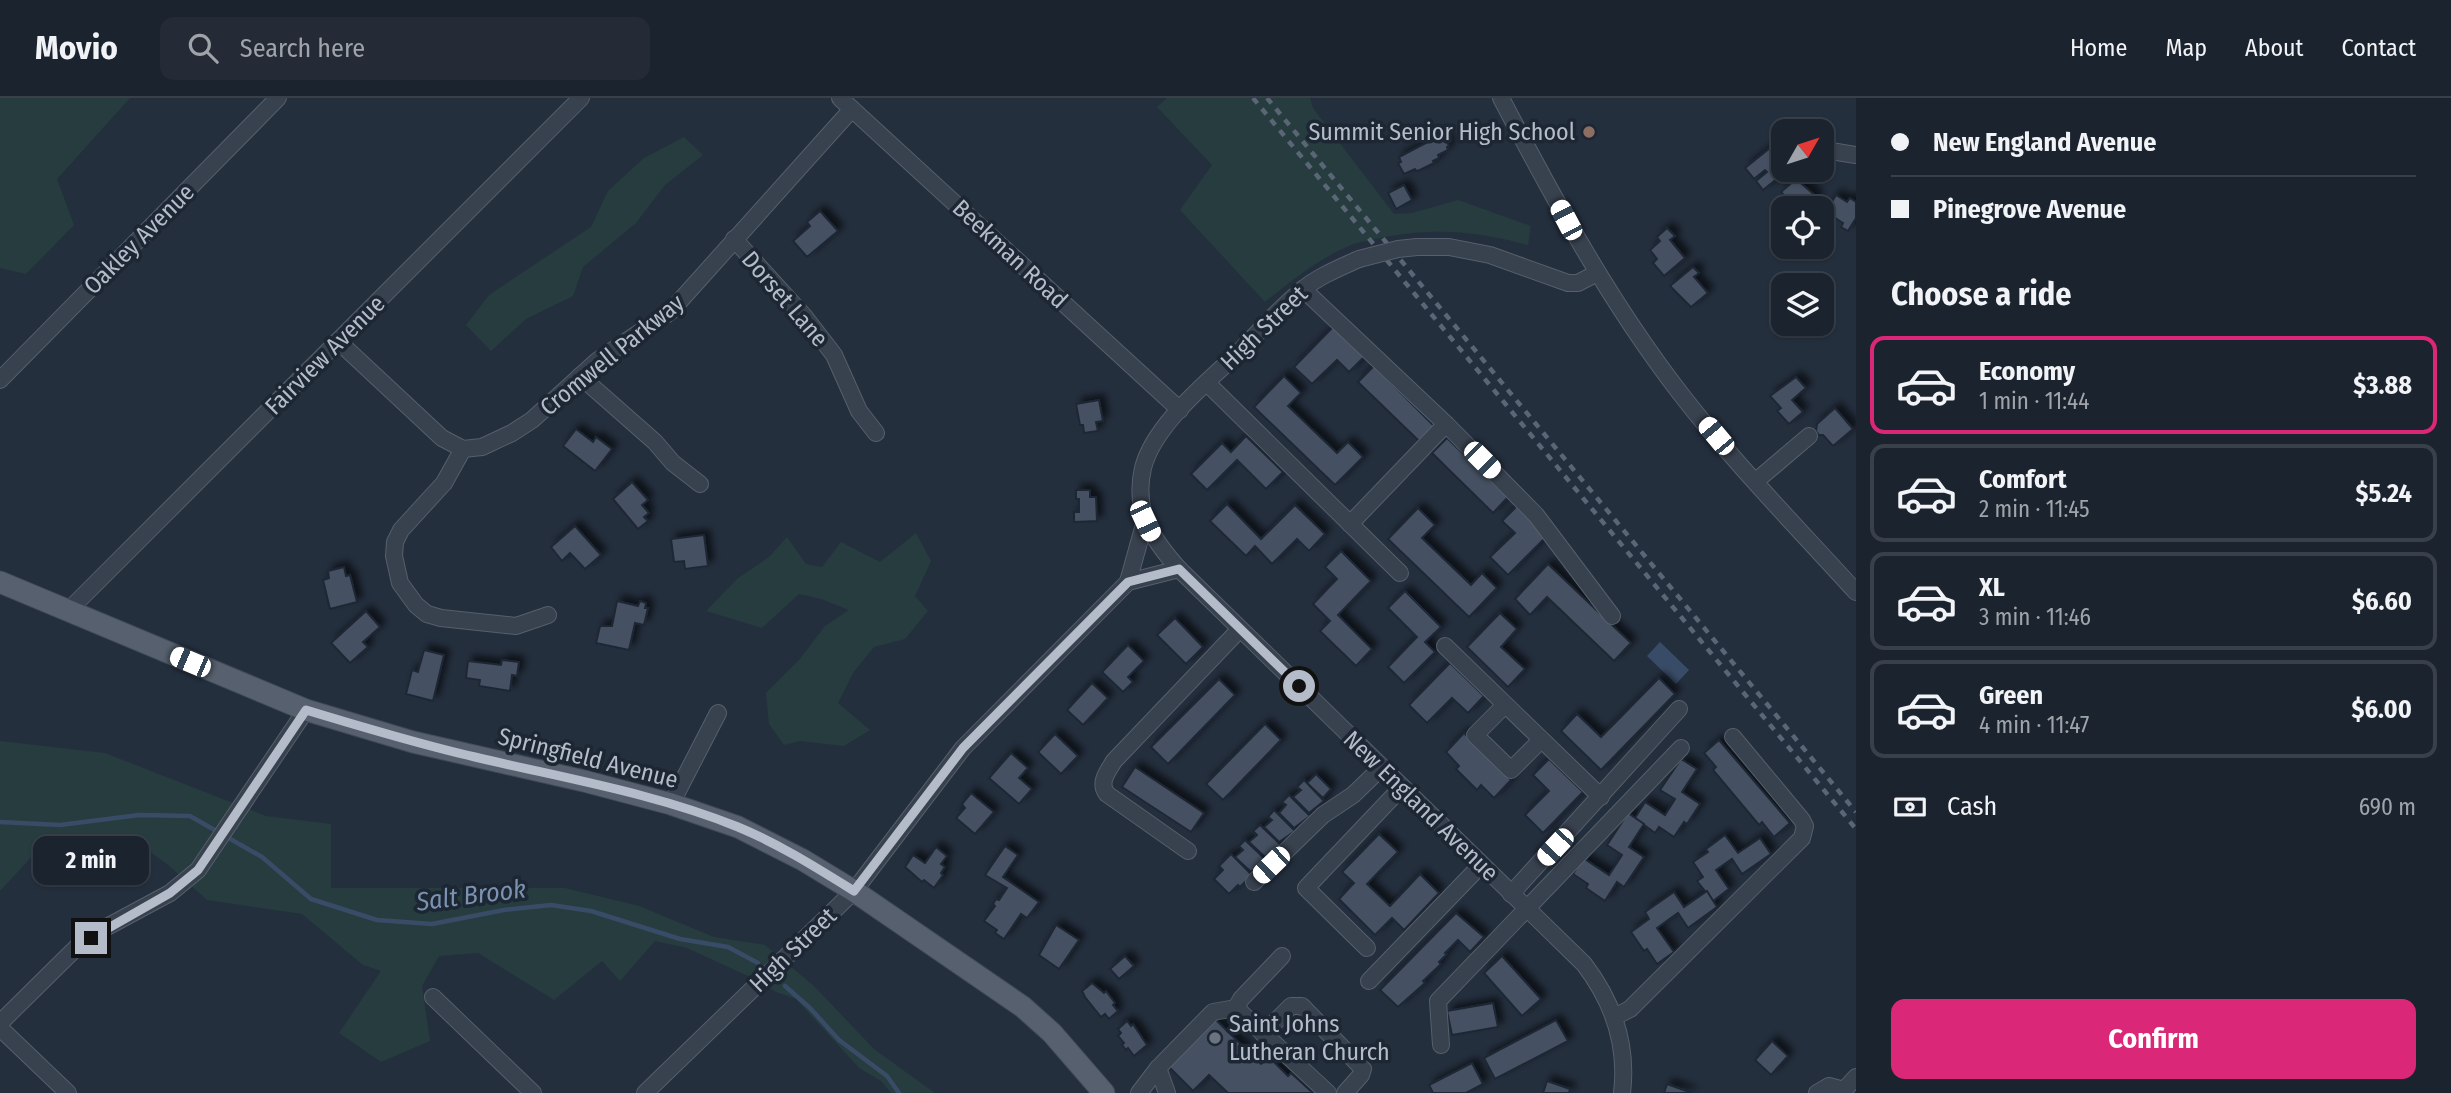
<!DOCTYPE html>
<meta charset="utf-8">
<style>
:root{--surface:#1b232e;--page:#242b36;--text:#f1f3f6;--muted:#a0a4aa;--line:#39404a;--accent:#db2777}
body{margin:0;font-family:"Fira Sans Condensed",sans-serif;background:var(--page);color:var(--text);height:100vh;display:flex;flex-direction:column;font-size:26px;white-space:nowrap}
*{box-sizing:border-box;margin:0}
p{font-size:23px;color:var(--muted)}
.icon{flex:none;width:38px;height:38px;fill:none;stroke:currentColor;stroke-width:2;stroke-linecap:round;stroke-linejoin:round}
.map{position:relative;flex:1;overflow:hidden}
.panel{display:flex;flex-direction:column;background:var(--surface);width:595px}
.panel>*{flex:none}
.guide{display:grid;align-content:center;height:154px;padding:0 35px;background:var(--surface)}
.needle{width:46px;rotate:51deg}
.controls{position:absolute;left:1771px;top:21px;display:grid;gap:14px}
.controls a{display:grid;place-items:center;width:63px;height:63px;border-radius:14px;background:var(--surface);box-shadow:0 2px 5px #0004,0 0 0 2px var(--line);font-size:35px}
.end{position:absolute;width:32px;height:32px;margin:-16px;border:9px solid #b4bcc9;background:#111;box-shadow:0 0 0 4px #111}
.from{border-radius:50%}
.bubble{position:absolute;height:49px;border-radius:14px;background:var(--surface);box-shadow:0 2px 5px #0004,0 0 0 2px var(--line);font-size:23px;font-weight:700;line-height:49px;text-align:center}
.car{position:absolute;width:21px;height:42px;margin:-21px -10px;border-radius:9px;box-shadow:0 0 5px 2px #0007;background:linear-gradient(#fff 24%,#345 0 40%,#fff 0 76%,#345 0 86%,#fff 0)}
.guide b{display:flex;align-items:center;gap:24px;height:66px;font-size:26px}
.guide b+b{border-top:2px solid var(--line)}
.guide i{width:18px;height:18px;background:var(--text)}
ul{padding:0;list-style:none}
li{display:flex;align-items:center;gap:21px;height:98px;margin:0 14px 10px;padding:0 21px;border:4px solid var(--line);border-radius:14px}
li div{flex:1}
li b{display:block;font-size:26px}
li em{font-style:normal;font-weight:700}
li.active{border-color:var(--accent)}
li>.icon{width:63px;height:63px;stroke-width:1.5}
h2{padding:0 35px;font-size:32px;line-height:84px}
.pay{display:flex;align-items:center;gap:18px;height:77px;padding:0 35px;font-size:26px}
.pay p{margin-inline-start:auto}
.cta{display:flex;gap:14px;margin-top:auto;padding:14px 35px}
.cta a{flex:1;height:80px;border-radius:14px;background:var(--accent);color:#fff;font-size:28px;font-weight:700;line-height:80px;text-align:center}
header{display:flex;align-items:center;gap:42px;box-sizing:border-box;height:98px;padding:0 35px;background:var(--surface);border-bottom:2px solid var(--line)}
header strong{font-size:33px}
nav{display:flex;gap:38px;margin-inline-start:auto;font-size:24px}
.search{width:490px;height:63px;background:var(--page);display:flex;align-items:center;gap:18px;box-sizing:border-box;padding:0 24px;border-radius:14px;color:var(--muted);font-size:26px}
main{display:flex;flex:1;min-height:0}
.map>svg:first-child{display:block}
.green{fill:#263c3f}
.water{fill:#394c67}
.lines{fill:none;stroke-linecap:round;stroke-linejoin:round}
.stream{stroke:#394c67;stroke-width:4.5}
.building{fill:#455162;stroke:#1f2835;stroke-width:2;filter:url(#shadow)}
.minor-casing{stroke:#565f6c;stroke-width:18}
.major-casing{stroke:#414a57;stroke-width:23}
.minor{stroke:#38414e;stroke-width:16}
.major{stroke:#56606e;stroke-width:21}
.rail{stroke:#5a6575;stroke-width:4.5;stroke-dasharray:7 7;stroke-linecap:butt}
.minor-bridge-casing{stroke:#565f6c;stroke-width:18;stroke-linecap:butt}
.minor-bridge{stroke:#38414e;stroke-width:16}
.route{stroke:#b4bcc9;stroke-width:9}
.education-dot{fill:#8d6e63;stroke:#1d2633;stroke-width:2.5}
.worship-dot{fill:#6b7280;stroke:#1d2633;stroke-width:2.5}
.labels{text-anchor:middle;stroke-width:7;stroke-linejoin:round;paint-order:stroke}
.poi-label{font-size:24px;fill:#b4bcc9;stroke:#1d2633;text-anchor:end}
.street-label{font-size:24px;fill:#b4bcc9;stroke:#1d2633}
.water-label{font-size:26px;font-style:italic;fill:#7c92b1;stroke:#1d2633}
</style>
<header>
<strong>Movio</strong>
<div class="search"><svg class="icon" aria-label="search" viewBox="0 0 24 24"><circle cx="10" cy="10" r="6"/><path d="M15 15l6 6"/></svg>Search here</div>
<nav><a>Home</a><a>Map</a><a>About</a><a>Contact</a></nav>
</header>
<main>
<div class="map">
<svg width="1856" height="995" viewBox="0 0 1856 995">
<defs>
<filter id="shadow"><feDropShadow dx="5.5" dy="-5.5" stdDeviation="3.5" flood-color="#0009"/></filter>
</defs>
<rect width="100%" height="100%" fill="#242f3e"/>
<g class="green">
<polygon points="0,0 130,0 57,81 74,127 26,176 0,170"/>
<path d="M 1167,0 L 1310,0 L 1313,10 L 1394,116 L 1412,115 L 1458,102 L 1531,128 L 1528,147 C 1476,133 1433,129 1380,140 C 1372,142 1362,143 1354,146 C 1322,158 1291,183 1265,204 L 1180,112 L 1212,67 L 1157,9 Z"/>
<polygon points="684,39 703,57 665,87 636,125 583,169 573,198 526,221 491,253 466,227 489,197 591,129 608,93 644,60"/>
<polygon points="916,435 931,463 915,498 928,513 905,541 874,549 853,575 838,605 870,632 844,648 800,643 784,647 769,626 766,595 799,562 825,528 849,512 821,501 799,496 762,530 706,513 738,480 769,459 787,439 806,466 822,469 841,444 880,464"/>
<polygon points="0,643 105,655 266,718 331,726 331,790 565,790 639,808 714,839 765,847 814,888 874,951 935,995 891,995 881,983 859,970 796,901 776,894 748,878 687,850 655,843 620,883 602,863 554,902 478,855 439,858 422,888 430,943 381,964 339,935 381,873 363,867 302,816 207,802 167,766 136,744 37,753 0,793"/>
</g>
<polygon class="water" points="1660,544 1689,572 1676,586 1647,558"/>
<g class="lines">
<g class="stream">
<polyline points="0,724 60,727 139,717 190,718 262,759 311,801 377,822 432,826 504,812 551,807 591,813 680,841 728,849 758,865"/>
<polyline points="785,888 810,910 839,942 887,978 899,995"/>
</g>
</g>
<g class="building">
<polygon points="1443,36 1449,48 1447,49 1448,52 1438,57 1439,60 1433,63 1434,65 1420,72 1416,73 1415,71 1404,76 1398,65 1401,64 1399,59"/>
<polygon points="1775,46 1783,56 1781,59 1783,72 1788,72 1763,92 1756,83 1767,74 1765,72 1754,81 1745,70"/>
<polygon points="1796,81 1818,100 1807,110 1792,110 1794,109 1781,94"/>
<polygon points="1404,87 1412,102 1396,111 1388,95"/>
<polygon points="1836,97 1847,104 1850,100 1856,104 1856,120 1848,133 1841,129 1843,125 1826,114"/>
<polygon points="820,113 838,133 807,159 793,143 810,128 807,124"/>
<polygon points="1667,130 1675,138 1670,142 1685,160 1664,178 1653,165 1657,161 1650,152 1660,143 1657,139"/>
<polygon points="1693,169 1699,175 1694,179 1708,195 1691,209 1670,188"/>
<polygon points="1333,229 1364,259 1349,274 1337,262 1312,286 1294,269"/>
<polygon points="1374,268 1434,328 1419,343 1358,284"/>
<polygon points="1284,278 1301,295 1288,308 1337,355 1348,344 1363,359 1335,387 1254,309"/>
<polygon points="1796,279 1806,290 1792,302 1803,314 1789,326 1777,313 1781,310 1770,298"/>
<polygon points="1099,302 1103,323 1096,324 1098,333 1084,335 1083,327 1080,327 1076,306"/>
<polygon points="1835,310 1853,331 1833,348 1823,337 1819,337 1816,333 1817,326"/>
<polygon points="576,331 593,344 596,339 612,351 595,373 563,348"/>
<polygon points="1246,338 1283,374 1266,391 1237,362 1207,392 1191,376 1222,345 1231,354"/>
<polygon points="1447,340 1508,399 1493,415 1432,355"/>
<polygon points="632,384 648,402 642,407 649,415 644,419 648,423 638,431 613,401"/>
<polygon points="1076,392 1090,392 1090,399 1096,399 1097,423 1074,424 1074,414 1079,414 1079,401 1076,401"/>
<polygon points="1227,406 1261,441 1295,407 1325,436 1309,453 1297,441 1272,466 1255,448 1246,458 1210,423"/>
<polygon points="1517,408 1547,438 1508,477 1490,459 1515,435 1502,423"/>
<polygon points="1418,410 1435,427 1422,440 1471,487 1482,475 1497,490 1469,519 1388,441"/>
<polygon points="575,428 601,457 585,471 570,455 562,463 551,449"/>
<polygon points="704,437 708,468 685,471 684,463 674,464 671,441"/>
<polygon points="1341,453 1371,483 1338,517 1372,551 1356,568 1320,533 1330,523 1313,506 1337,481 1325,469"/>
<polygon points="1548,466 1631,545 1614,563 1547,499 1530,517 1515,501"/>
<polygon points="344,469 346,478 350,477 357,504 330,511 323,482 329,480 328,473"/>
<polygon points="1405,493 1441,529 1425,544 1435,554 1404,585 1388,569 1417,539 1388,510"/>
<polygon points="617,503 638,508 640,503 646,505 645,510 648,510 644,527 635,525 629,552 596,545 600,528 612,528"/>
<polygon points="366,513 380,529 363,544 368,549 350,565 331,545"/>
<polygon points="1500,515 1517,531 1501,549 1525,571 1508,589 1467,549"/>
<polygon points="1175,520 1203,549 1186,566 1157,537"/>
<polygon points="1128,547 1144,563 1128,579 1133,584 1123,594 1102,574"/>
<polygon points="424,552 444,557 433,603 406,596 412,572 418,574"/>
<polygon points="502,562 519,564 517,578 512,577 510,593 479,588 480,582 466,580 468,563 501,567"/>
<polygon points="1450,565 1484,598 1468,615 1452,600 1427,625 1409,607"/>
<polygon points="1659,580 1675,596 1601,672 1561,633 1577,616 1601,639"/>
<polygon points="1219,581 1235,597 1168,666 1151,649"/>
<polygon points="1092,585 1108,600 1083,627 1067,612"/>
<polygon points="1265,626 1281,642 1223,702 1206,686"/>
<polygon points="1464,635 1511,682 1494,700 1481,687 1477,692 1456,671 1459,668 1446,654"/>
<polygon points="1055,636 1078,658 1061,676 1038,654"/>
<polygon points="1719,642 1790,725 1774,739 1762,724 1759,727 1713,672 1716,669 1704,655"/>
<polygon points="1011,655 1028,670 1019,680 1032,691 1019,706 989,680"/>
<polygon points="1549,661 1583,694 1543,735 1525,717 1549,693 1533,677"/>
<polygon points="1681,661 1697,671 1682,694 1700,706 1687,726 1684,724 1674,739 1659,729 1655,735 1635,720 1645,704 1665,717 1675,701 1660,692"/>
<polygon points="1135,669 1204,715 1191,734 1122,689"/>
<polygon points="1316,676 1331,691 1323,700 1307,685"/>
<polygon points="1304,682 1324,703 1309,715 1293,699 1301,692 1297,689"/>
<polygon points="971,695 994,714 975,736 956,720 965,710 962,706"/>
<polygon points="1289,697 1310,718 1294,730 1279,715 1286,707 1282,704"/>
<polygon points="1274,712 1295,733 1279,744 1264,729 1272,722 1268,719"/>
<polygon points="1628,715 1644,726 1629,749 1644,759 1624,789 1617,784 1605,803 1586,790 1588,786 1573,776 1583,760 1609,777 1622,757 1607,747"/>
<polygon points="1260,727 1281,747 1265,759 1249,744 1257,737 1253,733"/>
<polygon points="1379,736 1398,754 1367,786 1390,808 1420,776 1439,795 1404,832 1392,820 1375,837 1339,801 1354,785 1342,774"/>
<polygon points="1725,737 1738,755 1760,740 1771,756 1742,776 1732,761 1716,772 1729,791 1713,803 1697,783 1703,779 1693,764 1708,754 1706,751"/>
<polygon points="1245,742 1266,762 1251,774 1235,759 1243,752 1239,748"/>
<polygon points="1005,748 1018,757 1003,779 1039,804 1027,820 1021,816 1004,841 995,835 997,832 984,823 995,808 993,806 996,801 999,802 1007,790 985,777"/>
<polygon points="936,749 947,758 941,766 945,769 941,775 943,777 934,790 924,782 922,784 905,769 913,757 925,765"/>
<polygon points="1231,756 1252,777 1240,789 1238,787 1229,796 1214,781 1223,772 1219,768"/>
<polygon points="1707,793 1717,809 1688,830 1678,815 1657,830 1674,854 1657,866 1647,851 1644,853 1631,834 1649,821 1645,814 1674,794 1684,809"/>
<polygon points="1456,815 1484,839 1470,854 1458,842 1445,855 1447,856 1439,864 1441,866 1423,883 1425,885 1398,909 1380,892"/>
<polygon points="1056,827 1079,842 1059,871 1039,857"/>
<polygon points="1125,858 1134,868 1119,881 1110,871"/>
<polygon points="1502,858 1541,901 1522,918 1484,875"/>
<polygon points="1092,885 1104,895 1106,893 1115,905 1113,907 1118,913 1109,921 1105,916 1101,919 1085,899 1082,893"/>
<polygon points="1493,905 1498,929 1452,937 1447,913"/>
<polygon points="1215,921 1261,966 1269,959 1288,978 1291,975 1313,995 1228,995 1209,977 1193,993 1168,968"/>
<polygon points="1556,922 1568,943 1495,981 1484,960"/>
<polygon points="1127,923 1131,928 1133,926 1147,947 1134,958 1128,950 1126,952 1122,947 1124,945 1118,938 1121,935 1118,931"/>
<polygon points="1772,943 1788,958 1771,977 1755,962"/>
<polygon points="1472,965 1483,986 1466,995 1433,995 1429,987"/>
<polygon points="1547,983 1570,991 1569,995 1543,995"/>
<polygon points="1667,986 1692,995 1664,995"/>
</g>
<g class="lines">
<g class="minor-casing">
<g id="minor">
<polyline points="840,0 1180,312"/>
<path d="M 1501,0 C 1555,103 1609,203 1680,295 C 1734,365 1797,429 1856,494"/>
<polyline points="1831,53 1856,57"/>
<polyline points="734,141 804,218 834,257 859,313 876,335"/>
<polyline points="1417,149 1449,149 1490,157 1568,185 1578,185 1597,175"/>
<path d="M 1359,161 C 1339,170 1319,178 1302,192 C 1280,209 1261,232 1241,252 C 1209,283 1154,326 1143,370 C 1133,413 1152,441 1179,471 L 1584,866 C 1613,904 1628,946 1622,995"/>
<polyline points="1303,191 1446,326 1536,417 1612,518"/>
<polyline points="338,243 442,340 463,351 482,349 512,335 532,322 597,263 670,214 852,11"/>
<polyline points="580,278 655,344 673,365 700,386"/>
<polyline points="0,282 278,0"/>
<polyline points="1207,285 1400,475"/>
<polyline points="463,351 444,385 401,432 395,444 394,458 400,485 416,507 427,516 441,520 516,528 548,517"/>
<polyline points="1756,383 1809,338"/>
<polyline points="1350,426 1446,326"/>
<polyline points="1128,484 1145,423"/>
<polyline points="68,513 581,0"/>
<polyline points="1445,548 1601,699"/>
<polyline points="1505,607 1475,637 1511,672 1541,642"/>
<polyline points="671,706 718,615"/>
<path d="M 1188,753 L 1107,696 C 1098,685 1108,673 1114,663 L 1240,531"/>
<polyline points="1254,784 1323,717 1353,697 1382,669"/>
<polyline points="1511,796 1679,611"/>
<polyline points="1367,850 1306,790 1402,689"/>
<polyline points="1369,883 1481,767"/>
<polyline points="433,899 533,995"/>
<polyline points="1236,910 1241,901 1282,858"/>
<polyline points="1614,919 1630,911 1802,740 1805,728 1802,722 1733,639"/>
<polyline points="0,925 78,848 103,831 170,795 198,772 306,612"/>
<polyline points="0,930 68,995"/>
<polyline points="1263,936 1291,908 1302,908 1363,971 1361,977 1345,995"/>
<polyline points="1441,947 1438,903 1681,650"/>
<polyline points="1158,970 1167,995"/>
<polyline points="645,995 854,793 963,650 1128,484 1179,471"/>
<polyline points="1139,995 1158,970 1213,914 1236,910 1328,995"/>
<polyline points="1817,995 1829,988 1844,992 1856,979"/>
</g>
</g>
<g class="major-casing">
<polyline id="major" points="0,484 306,612 413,644 584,683 671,706 738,729 803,762 854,793 1023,909 1052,935 1104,995"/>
</g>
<use href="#minor" class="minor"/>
<use href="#major" class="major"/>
<g class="rail">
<polyline points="1253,0 1856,731"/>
<polyline points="1267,0 1856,714"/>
</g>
<g class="minor-bridge-casing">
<polyline id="minor-bridge" points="1359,161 1398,151 1417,149"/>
</g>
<use href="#minor-bridge" class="minor-bridge"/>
</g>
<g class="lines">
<path class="route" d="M 91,840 L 170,795 L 198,772 L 306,612 C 362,629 418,646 475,659 C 563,680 654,695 738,729 C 779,746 817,770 854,793 L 963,650 L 1128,484 L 1179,471 L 1299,588"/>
</g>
<circle class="education-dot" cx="1589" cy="34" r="7"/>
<circle class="worship-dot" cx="1215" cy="940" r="7"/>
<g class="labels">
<g class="poi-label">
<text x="1575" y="42">Summit Senior High School</text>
<text x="1229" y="934" text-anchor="start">Saint Johns<tspan x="1229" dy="28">Lutheran Church</tspan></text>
</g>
<g class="street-label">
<text transform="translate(139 141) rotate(-45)" y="8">Oakley Avenue</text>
<text transform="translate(1010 156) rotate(43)" y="8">Beekman Road</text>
<text transform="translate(785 201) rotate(49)" y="8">Dorset Lane</text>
<text transform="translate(1264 230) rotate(-44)" y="8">High Street</text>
<text transform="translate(325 257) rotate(-45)" y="8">Fairview Avenue</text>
<text transform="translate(612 257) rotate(-39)" y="8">Cromwell Parkway</text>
<text transform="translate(588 660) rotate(14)" y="8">Springfield Avenue</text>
<text transform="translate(1421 708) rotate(44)" y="8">New England Avenue</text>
<text transform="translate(793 852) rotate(-44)" y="8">High Street</text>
</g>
<g class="water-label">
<text transform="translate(471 797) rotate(-7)" y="9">Salt Brook</text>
</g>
</g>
</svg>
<div class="controls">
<a><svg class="needle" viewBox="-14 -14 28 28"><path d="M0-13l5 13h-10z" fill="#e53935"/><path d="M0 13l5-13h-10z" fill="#a0a4aa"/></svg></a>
<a><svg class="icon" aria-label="locate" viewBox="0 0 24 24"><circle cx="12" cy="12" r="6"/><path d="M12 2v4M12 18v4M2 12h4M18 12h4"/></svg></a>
<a><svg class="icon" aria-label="layers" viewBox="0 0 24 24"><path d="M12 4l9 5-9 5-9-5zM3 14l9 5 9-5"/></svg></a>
</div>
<i class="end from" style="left:1299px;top:588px"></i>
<i class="end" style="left:91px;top:840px"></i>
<div class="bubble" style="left:33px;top:738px;width:116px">2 min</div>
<i class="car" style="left:1566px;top:122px;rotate:332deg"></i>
<i class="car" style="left:1716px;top:338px;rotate:320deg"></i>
<i class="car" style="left:1482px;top:362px;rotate:135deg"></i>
<i class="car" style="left:1145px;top:423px;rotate:155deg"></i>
<i class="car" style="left:190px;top:564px;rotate:293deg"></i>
<i class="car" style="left:1555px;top:749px;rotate:223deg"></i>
<i class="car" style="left:1271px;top:767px;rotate:226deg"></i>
</div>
<section class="panel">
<div class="guide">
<b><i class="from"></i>New England Avenue</b>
<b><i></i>Pinegrove Avenue</b>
</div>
<h2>Choose a ride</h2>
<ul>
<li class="active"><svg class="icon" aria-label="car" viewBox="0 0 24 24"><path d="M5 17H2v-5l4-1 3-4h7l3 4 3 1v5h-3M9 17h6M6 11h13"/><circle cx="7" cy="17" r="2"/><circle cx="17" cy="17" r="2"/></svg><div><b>Economy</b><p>1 min · 11:44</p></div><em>$3.88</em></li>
<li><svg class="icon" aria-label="car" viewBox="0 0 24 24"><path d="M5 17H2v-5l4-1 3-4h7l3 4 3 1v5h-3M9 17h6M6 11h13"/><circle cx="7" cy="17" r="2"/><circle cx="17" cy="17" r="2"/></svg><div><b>Comfort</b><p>2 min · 11:45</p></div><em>$5.24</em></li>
<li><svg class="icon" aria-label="car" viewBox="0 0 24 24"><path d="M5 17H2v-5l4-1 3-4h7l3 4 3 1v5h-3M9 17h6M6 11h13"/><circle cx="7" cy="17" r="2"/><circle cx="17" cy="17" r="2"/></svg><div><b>XL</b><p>3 min · 11:46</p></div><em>$6.60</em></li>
<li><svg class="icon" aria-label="car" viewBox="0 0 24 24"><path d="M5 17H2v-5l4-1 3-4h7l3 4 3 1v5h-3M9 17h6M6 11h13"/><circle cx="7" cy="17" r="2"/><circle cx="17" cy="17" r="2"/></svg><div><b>Green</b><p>4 min · 11:47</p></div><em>$6.00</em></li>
</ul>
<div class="pay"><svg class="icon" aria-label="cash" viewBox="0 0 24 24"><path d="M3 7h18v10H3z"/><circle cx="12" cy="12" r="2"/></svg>Cash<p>690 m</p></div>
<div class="cta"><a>Confirm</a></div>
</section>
</main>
